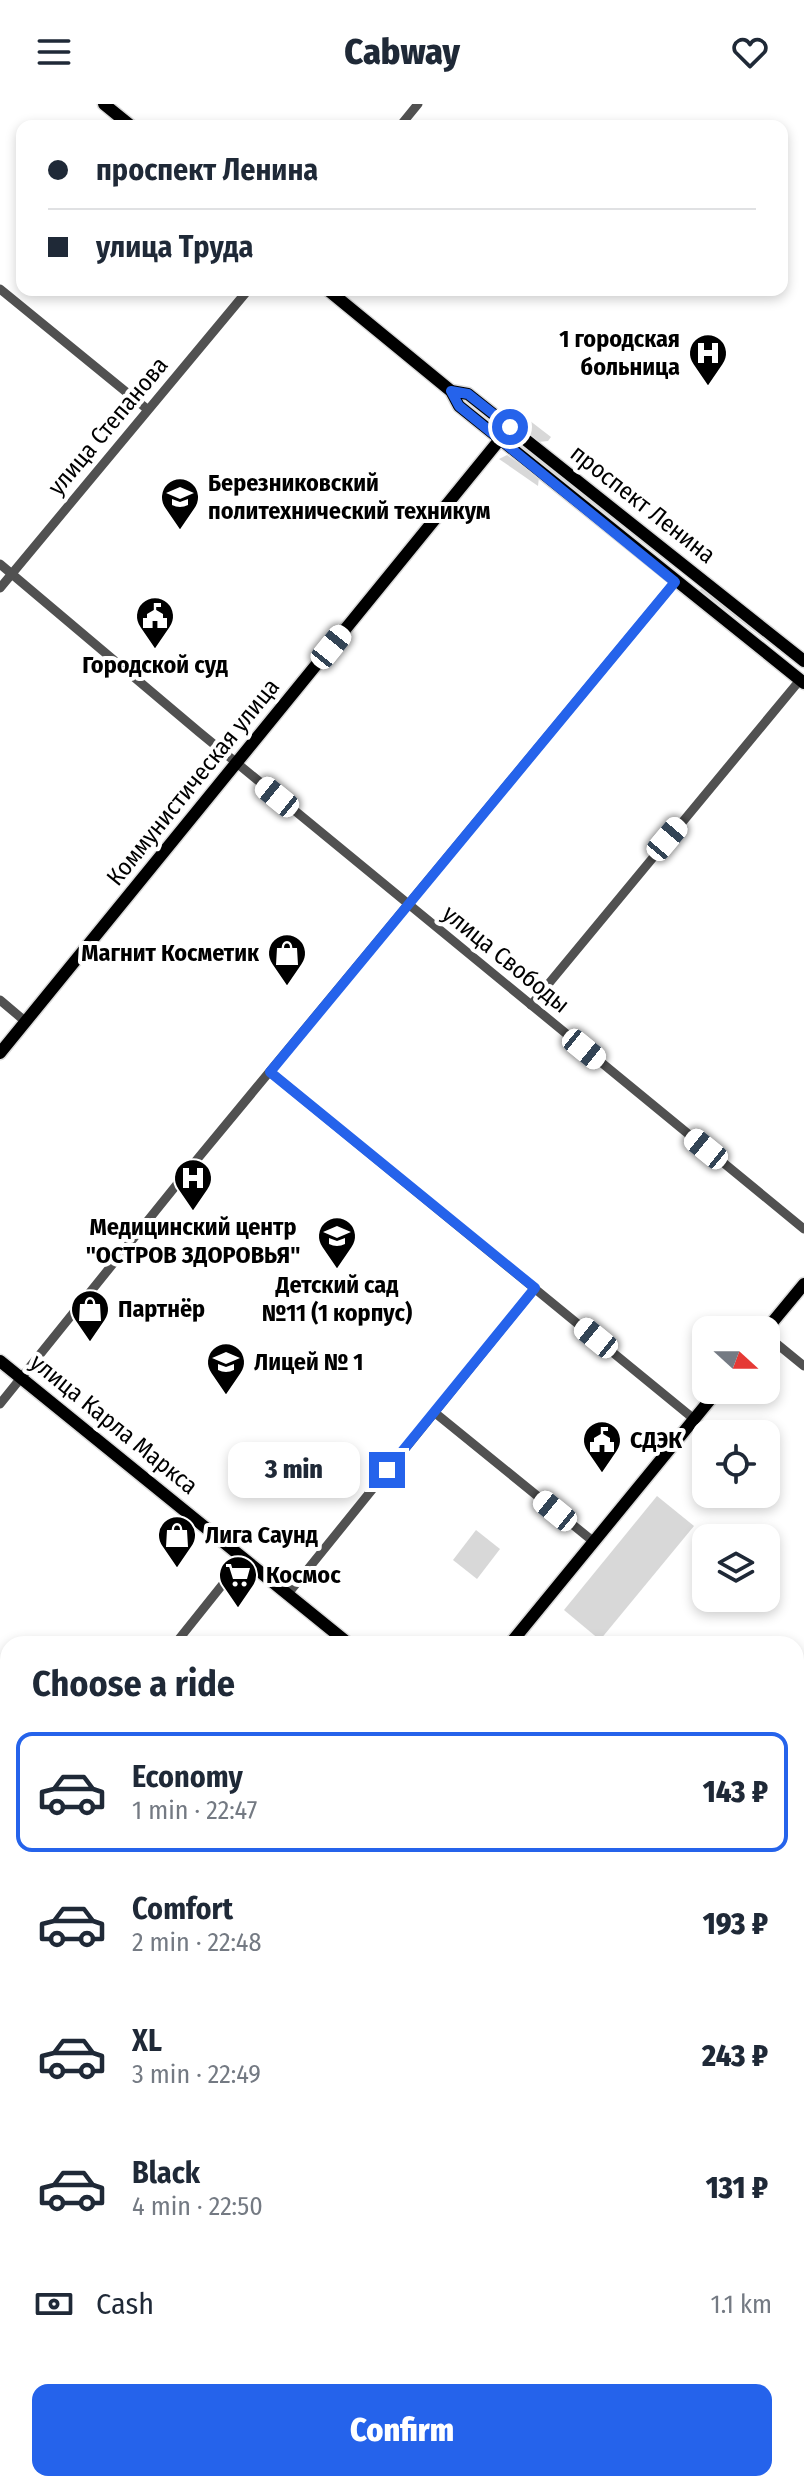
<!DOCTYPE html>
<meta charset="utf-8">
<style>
:root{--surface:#fff;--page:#f2f2f3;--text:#1f2937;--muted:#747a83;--line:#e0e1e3;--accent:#2563eb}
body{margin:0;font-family:"Fira Sans Condensed",sans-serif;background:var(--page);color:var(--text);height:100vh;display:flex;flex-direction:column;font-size:30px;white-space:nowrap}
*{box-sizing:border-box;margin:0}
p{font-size:26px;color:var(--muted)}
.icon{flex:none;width:44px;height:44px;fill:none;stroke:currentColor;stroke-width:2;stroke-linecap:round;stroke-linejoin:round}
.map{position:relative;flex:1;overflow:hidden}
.details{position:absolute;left:0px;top:1532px;width:804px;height:856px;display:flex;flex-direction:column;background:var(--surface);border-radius:24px 24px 0 0;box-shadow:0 4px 12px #0003}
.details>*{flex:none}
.banner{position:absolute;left:16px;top:16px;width:772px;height:176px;border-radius:16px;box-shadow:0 4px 12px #0003;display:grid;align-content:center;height:176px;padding:0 32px;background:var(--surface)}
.needle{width:52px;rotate:111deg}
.buttons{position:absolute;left:692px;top:1212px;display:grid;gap:16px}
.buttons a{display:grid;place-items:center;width:88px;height:88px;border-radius:16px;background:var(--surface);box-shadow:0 4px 12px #0003;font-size:40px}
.end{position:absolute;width:36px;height:36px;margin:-18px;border:10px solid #2563eb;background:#fff;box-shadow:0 0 0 4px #fff}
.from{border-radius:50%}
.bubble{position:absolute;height:56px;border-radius:16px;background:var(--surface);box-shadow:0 4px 12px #0003;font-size:26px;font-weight:800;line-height:56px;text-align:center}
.car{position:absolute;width:24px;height:48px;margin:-24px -12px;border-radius:10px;box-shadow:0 0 6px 2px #0007;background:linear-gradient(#fff 24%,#345 0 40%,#fff 0 76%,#345 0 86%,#fff 0)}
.banner b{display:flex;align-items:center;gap:28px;height:76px;font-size:30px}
.banner b+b{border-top:2px solid var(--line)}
.banner i{width:20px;height:20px;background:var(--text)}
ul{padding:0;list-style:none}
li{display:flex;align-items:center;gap:24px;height:120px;margin:0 16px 12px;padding:0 16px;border:4px solid transparent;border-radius:16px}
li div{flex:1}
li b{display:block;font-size:30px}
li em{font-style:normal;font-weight:800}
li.current{border-color:var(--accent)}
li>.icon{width:72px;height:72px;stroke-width:1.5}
h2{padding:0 32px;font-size:36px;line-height:96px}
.pay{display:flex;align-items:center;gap:20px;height:88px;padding:0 32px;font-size:30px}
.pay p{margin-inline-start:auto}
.cta{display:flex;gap:16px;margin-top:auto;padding:16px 32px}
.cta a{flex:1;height:92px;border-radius:16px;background:var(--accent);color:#fff;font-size:32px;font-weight:800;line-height:92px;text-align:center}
header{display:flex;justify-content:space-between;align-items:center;height:104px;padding:0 32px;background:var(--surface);font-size:36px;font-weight:800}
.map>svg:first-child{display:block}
.green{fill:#d8d8d8}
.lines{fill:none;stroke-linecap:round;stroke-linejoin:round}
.major-casing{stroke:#dbdbdb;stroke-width:15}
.minor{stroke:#515151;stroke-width:9}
.major{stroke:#000;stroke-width:12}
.route{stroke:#2563eb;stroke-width:10}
.labels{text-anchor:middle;stroke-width:8;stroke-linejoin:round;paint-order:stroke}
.poi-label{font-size:24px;font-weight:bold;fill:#000;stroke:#fff;text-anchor:start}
.street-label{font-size:24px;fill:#000;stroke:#fff}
</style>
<header><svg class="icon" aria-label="menu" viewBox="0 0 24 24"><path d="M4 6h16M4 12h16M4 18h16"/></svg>Cabway<svg class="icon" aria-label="heart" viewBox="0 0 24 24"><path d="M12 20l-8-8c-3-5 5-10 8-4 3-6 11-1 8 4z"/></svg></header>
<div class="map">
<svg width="804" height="2388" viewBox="0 0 804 2388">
<rect width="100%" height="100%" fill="#fff"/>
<g class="green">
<polygon points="512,303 551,333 548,337 538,338 505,312"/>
<polygon points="515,335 677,462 676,465 513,337"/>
<polygon points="507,351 539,373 538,382 499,355"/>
<polygon points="702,483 798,560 800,563 700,486"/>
<polygon points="657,1392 694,1422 600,1536 564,1506"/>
<polygon points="476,1426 500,1445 477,1475 453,1456"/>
<polygon points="804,1698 804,1885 796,1878 796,1708"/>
<polygon points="45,2380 117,2380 118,2388 55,2388"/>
</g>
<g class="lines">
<g class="major-casing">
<g id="major">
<polyline points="104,0 131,22"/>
<polyline points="328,186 451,287 459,302 804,579"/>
<polyline points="451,287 468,290 804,557"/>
<polyline points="0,949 510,323"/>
<polyline points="766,1226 804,1180"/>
<polyline points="0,1257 349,1540"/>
<polyline points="510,1540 718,1286"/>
<polyline points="796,1664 804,1654"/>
<polyline points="796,1915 804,1922"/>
<polyline points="0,2175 8,2165"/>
</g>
</g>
<g class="minor">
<polyline points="400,22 418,0"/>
<polyline points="0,185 147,305"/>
<polyline points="0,460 199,628 804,1125"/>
<polyline points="0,484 248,186"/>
<polyline points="0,896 26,918"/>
<polyline points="531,901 800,576"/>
<polyline points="270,968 694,1315"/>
<polyline points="766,1231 804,1262"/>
<polyline points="0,1300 199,1053 675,478"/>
<polyline points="434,1308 594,1438"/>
<polyline points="287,1491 535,1184"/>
<polyline points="175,1540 243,1455"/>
<polyline points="0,1732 8,1738"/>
<polyline points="0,1756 8,1746"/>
<polyline points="796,2033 804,2023"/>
<polyline points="796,2062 804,2052"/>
<polyline points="796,2116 804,2122"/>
<polyline points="250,2380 260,2388"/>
<polyline points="184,2388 190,2380"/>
<polyline points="223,2388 229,2380"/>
<polyline points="504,2388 511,2380"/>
<polyline points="529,2388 535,2380"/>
</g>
<use href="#major" class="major"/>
</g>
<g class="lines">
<polyline class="route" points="387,1366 535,1184 270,968 675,478 459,302 451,287 468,290 510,323"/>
</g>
<defs>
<g id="hospital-pin" transform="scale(2)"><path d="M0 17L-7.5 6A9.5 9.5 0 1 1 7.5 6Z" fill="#000" stroke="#fff"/><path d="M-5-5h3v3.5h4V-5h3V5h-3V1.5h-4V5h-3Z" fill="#fff"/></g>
<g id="university-pin" transform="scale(2)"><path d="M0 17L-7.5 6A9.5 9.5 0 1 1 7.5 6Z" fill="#000" stroke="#fff"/><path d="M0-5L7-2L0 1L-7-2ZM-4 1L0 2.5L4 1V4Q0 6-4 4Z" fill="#fff"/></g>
<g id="civic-pin" transform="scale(2)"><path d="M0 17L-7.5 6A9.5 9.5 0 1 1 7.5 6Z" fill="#000" stroke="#fff"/><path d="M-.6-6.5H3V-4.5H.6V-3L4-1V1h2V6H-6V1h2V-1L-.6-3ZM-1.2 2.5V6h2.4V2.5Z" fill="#fff"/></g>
<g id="shop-pin" transform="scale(2)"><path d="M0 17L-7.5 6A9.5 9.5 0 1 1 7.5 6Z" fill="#000" stroke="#fff"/><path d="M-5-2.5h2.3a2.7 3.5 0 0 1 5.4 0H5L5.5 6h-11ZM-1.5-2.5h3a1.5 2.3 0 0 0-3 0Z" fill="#fff"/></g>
<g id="school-pin" transform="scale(2)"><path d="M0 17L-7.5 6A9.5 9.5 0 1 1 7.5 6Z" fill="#000" stroke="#fff"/><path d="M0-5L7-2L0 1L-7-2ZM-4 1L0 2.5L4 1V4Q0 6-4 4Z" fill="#fff"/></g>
<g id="supermarket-pin" transform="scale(2)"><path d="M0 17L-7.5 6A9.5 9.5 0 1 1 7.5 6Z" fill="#000" stroke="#fff"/><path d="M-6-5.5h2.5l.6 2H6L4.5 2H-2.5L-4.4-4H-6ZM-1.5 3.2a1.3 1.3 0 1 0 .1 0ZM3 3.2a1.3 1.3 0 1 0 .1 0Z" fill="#fff"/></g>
</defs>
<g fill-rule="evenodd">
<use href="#hospital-pin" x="708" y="249"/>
<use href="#university-pin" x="180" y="393"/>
<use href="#civic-pin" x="155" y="512"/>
<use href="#shop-pin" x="287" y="849"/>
<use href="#hospital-pin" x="193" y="1074"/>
<use href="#school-pin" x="337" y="1132"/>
<use href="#shop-pin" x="90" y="1205"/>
<use href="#school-pin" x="226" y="1258"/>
<use href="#civic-pin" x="602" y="1336"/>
<use href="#shop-pin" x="177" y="1431"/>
<use href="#supermarket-pin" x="238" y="1471"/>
</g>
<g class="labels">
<g class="poi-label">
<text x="680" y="243" text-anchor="end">1 городская<tspan x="680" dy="28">больница</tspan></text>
<text x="208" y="387">Березниковский<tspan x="208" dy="28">политехнический техникум</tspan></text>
<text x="155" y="569" text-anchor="middle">Городской суд</text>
<text x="259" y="857" text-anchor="end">Магнит Косметик</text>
<text x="193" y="1131" text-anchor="middle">Медицинский центр<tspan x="193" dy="28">"ОСТРОВ ЗДОРОВЬЯ"</tspan></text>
<text x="337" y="1189" text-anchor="middle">Детский сад<tspan x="337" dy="28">№11 (1 корпус)</tspan></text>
<text x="118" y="1213">Партнёр</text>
<text x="254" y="1266">Лицей № 1</text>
<text x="630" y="1344">СДЭК</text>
<text x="205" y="1439">Лига Саунд</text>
<text x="266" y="1479">Космос</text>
</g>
<g class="street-label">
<text transform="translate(108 322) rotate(-50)" y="8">улица Степанова</text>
<text transform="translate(643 400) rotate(38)" y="8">проспект Ленина</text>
<text transform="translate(193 678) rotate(-51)" y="8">Коммунистическая улица</text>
<text transform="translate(506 855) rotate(39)" y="8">улица Свободы</text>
<text transform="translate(114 1320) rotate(39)" y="8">улица Карла Маркса</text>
</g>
</g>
</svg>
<div class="buttons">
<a><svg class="needle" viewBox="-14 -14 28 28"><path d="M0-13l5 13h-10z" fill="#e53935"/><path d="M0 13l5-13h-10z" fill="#747a83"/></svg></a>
<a><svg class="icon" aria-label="locate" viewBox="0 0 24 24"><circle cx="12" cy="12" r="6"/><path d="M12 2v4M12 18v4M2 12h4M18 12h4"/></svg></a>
<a><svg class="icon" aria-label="layers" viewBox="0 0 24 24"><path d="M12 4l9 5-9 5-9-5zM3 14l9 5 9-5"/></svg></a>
</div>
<i class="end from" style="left:510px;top:323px"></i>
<i class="end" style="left:387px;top:1366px"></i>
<div class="bubble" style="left:228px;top:1338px;width:132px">3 min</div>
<i class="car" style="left:331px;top:543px;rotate:39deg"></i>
<i class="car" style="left:277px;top:693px;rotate:309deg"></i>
<i class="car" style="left:667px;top:735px;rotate:40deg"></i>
<i class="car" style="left:584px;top:945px;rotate:129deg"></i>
<i class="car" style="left:706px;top:1045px;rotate:309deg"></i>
<i class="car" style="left:596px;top:1234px;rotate:309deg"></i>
<i class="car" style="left:555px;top:1407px;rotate:309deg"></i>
<div class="banner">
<b><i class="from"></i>проспект Ленина</b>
<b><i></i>улица Труда</b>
</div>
<section class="details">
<h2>Choose a ride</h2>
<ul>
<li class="current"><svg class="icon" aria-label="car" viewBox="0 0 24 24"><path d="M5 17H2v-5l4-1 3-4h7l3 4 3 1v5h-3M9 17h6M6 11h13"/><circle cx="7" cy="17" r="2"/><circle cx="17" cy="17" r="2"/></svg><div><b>Economy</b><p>1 min · 22:47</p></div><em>143 ₽</em></li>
<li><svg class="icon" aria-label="car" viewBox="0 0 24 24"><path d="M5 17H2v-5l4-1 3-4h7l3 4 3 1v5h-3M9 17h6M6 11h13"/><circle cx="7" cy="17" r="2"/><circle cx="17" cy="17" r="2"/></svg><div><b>Comfort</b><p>2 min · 22:48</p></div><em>193 ₽</em></li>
<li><svg class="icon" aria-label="car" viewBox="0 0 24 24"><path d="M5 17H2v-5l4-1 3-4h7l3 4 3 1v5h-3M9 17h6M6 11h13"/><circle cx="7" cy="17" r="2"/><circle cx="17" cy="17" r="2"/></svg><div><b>XL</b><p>3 min · 22:49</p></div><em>243 ₽</em></li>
<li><svg class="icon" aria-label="car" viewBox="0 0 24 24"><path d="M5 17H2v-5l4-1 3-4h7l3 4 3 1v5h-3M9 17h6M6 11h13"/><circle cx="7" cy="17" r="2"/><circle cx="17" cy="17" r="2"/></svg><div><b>Black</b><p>4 min · 22:50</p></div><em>131 ₽</em></li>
</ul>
<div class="pay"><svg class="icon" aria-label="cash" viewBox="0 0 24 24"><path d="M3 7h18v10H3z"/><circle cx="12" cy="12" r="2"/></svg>Cash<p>1.1 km</p></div>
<div class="cta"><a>Confirm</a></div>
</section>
</div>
